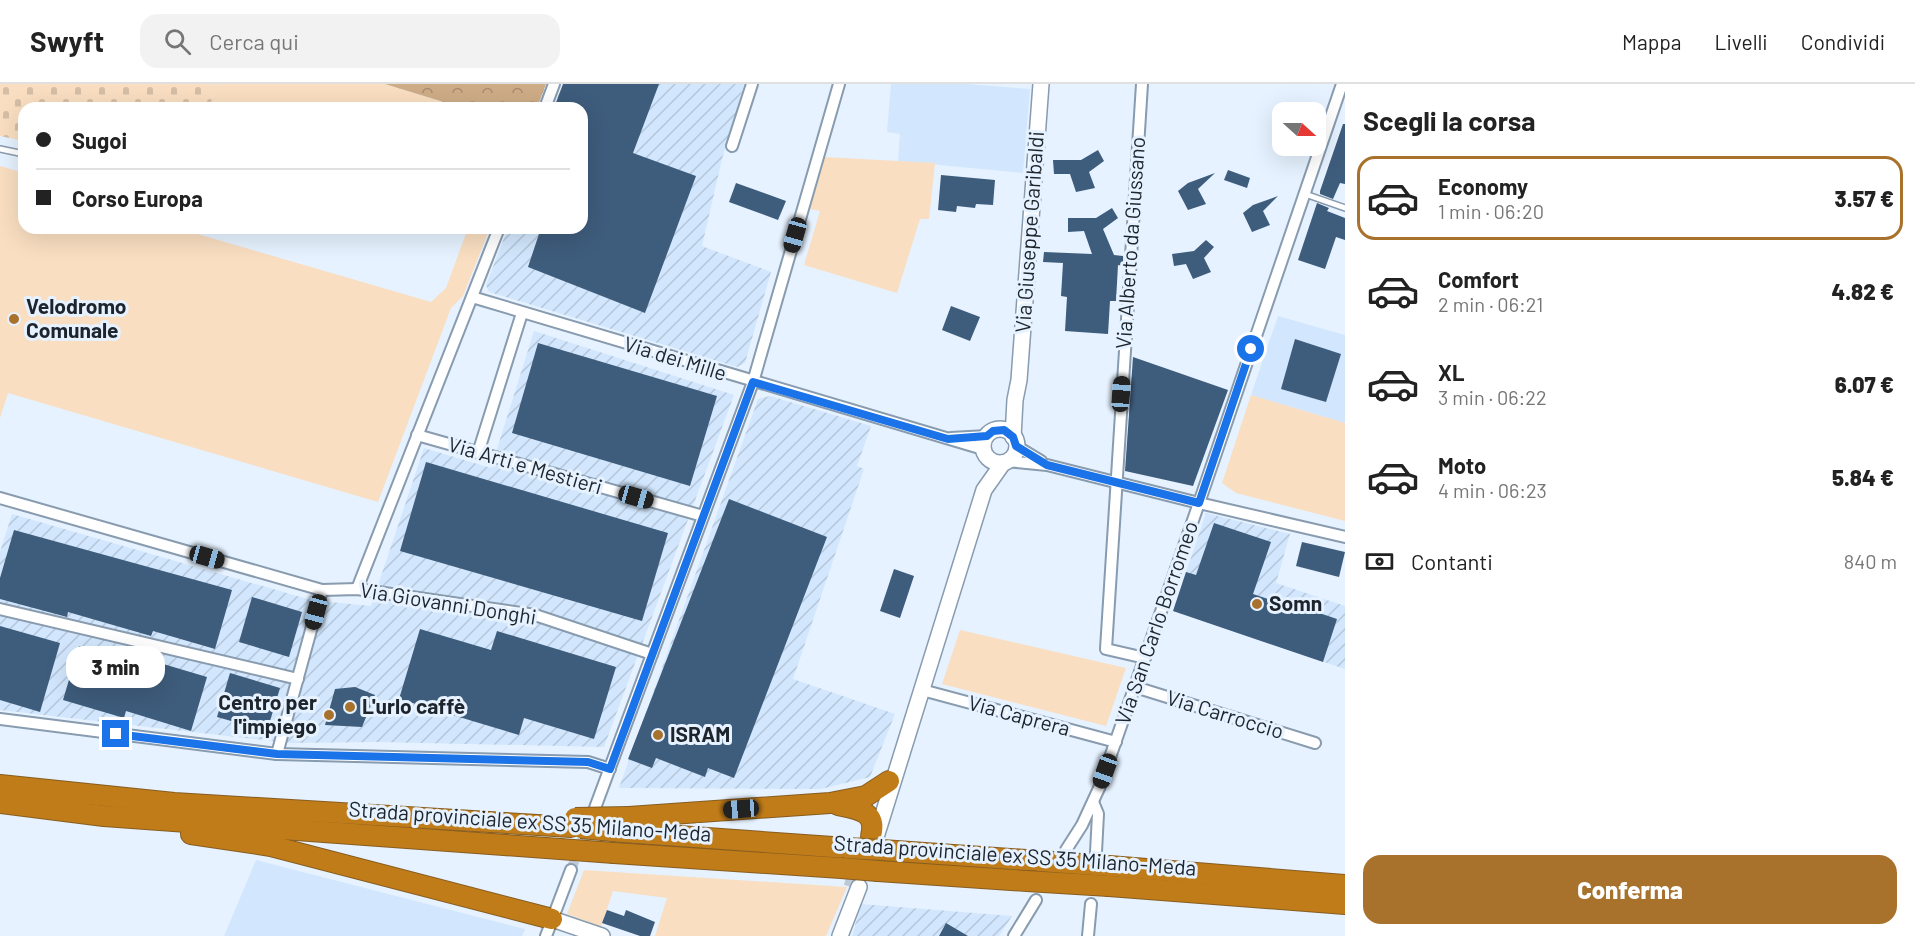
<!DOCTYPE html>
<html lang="it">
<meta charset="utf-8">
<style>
:root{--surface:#fff;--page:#f2f2f2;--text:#222;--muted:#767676;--line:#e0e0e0;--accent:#a8722d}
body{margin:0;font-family:Barlow,sans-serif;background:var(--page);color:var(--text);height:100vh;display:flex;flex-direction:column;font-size:22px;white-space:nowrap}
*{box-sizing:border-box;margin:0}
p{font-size:20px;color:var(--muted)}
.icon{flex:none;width:33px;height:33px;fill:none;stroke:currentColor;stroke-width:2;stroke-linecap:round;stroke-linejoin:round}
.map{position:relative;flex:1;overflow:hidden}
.side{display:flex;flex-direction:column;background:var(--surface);width:570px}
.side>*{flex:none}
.banner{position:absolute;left:18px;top:18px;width:570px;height:132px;border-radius:18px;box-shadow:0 6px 24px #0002;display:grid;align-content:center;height:132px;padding:0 18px;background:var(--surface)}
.needle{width:39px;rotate:111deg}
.controls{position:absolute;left:1272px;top:18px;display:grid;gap:12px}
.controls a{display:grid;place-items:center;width:54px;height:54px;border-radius:12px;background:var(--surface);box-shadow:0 6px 24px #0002;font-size:30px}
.end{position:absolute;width:27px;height:27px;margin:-14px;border:8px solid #1a73e8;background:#fff;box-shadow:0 0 0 3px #fff}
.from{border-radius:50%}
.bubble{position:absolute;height:42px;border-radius:18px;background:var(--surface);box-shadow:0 6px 24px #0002;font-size:20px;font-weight:800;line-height:42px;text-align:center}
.car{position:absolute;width:18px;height:36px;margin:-18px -9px;border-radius:8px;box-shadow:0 0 4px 2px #0007;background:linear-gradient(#222 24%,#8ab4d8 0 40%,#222 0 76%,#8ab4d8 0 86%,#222 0)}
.banner b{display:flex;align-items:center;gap:21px;height:57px;font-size:22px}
.banner b+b{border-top:2px solid var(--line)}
.banner i{width:15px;height:15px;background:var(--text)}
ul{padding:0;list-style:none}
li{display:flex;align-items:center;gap:18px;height:84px;margin:0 12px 9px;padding:0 6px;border:3px solid transparent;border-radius:18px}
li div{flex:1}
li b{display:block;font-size:22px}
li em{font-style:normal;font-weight:800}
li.active{border-color:var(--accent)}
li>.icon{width:54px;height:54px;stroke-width:1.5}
h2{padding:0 18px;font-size:27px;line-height:72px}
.pay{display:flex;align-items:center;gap:15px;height:66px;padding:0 18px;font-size:22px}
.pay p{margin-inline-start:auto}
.action{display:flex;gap:12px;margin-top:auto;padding:12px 18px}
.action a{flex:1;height:69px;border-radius:18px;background:var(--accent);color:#fff;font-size:24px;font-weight:800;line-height:69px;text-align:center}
header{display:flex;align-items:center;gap:36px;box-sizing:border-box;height:84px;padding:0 30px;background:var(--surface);border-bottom:2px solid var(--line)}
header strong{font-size:28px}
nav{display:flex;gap:33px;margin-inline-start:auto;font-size:21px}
.search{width:420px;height:54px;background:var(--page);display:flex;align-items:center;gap:15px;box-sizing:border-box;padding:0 21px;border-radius:18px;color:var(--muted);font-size:22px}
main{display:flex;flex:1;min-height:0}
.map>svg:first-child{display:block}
.built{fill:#d2e7fd}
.industrial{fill:url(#industrial-furrows)}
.green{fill:#f9dec1}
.forest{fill:url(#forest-crowns)}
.cemetery{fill:url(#cemetery-stones)}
.building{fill:#3e5c7c}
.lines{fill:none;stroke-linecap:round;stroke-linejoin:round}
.street-tunnel{stroke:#bec9d5;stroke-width:10;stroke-dasharray:10 5;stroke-linecap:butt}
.secondary-tunnel{stroke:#bec9d5;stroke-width:15;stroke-dasharray:15 8;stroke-linecap:butt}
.lane-casing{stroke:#889baf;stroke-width:8}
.street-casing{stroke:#889baf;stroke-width:14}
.secondary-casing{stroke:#889baf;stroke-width:18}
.highway-casing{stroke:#875d20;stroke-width:22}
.lane{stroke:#fff;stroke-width:5}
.street{stroke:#fff;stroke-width:10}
.secondary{stroke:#fff;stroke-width:15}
.highway{stroke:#c07c19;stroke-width:20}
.highway-bridge-casing{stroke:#875d20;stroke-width:22;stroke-linecap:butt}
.highway-bridge{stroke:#c07c19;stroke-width:20}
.route{stroke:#1a73e8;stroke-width:8}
.poi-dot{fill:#a8722d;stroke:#e6f2ff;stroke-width:2}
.labels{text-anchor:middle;stroke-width:6;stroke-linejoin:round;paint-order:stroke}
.street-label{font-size:21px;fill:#1d242c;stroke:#e6f2ff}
.poi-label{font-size:21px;font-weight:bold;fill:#1d242c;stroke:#e6f2ff;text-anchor:start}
</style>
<header>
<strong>Swyft</strong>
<div class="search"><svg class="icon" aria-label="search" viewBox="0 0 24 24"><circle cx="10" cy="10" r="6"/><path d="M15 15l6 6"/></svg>Cerca qui</div>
<nav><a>Mappa</a><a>Livelli</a><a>Condividi</a></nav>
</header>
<main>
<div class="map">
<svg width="1345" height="852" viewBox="0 0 1345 852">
<defs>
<pattern id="industrial-furrows" width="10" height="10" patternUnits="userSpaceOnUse" patternTransform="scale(1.5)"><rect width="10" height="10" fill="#d2e7fd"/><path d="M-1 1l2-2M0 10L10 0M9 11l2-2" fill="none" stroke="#b4c6d9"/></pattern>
<pattern id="forest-crowns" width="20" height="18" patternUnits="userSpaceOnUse" patternTransform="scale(1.5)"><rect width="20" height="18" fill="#ceac87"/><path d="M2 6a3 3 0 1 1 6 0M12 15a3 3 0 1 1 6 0" fill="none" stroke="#a78c6f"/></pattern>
<pattern id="cemetery-stones" width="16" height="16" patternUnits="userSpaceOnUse" patternTransform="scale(1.5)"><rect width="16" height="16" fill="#f9dec1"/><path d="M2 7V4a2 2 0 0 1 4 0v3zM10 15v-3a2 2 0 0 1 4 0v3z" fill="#d5bea6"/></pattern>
</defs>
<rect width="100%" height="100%" fill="#e6f2ff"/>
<g class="built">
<polygon points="891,0 967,0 1030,5 1023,89 898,77 900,50 887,48"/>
<polygon points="1278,232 1345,251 1345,339 1251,311"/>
<polygon points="256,776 525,845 522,852 224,852"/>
</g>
<g class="industrial">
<polygon points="563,0 744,0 722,75 702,162 771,188 745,279 737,283 489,208 486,201 508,144 582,144 582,24 553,24"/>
<polygon points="534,247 734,311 604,663 380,658 290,659 0,626 0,468 12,430 311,516 371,522 424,364 491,384"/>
<polygon points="770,312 871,342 857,382 864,385 793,595 895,630 870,693 821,705 619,704 758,315"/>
<polygon points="1206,429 1290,450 1276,499 1345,522 1345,585 1173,527"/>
<polygon points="861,820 1012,832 999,852 852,852"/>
</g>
<g class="green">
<polygon points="215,0 385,0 463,24 210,24"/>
<polygon points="824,73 935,79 929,135 920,135 897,209 804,181 820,127 810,125"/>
<polygon points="0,82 24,89 24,144 177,144 431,218 446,204 468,144 490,144 463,212 451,224 378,418 8,309 0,334"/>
<polygon points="1251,311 1345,339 1345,437 1236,409 1222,399"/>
<polygon points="960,546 1126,584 1106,642 942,600"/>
<polygon points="584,786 847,803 826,852 655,852 667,814 613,807 601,843 567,830"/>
</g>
<polygon class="forest" points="385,0 546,0 537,24 463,24"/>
<polygon class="cemetery" points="0,0 215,0 210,24 24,24 24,57 0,52"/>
<g class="building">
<polygon points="563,0 659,0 633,69 696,92 645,229 528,183 541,144 582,144 582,24 554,24"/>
<polygon points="1343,40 1345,40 1345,100 1340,99 1333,115 1320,110 1320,107"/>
<polygon points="1098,66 1104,77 1089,88 1095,104 1076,108 1070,90 1054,90 1053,76 1081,76"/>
<polygon points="1228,86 1250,94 1247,104 1224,96"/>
<polygon points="1215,89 1198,105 1206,120 1188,126 1178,107 1188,99"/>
<polygon points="941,91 995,96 993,121 976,120 975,124 957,122 956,128 938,126"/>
<polygon points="736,99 786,117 778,136 729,118"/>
<polygon points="1278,112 1263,127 1270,141 1252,148 1243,129 1253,121"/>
<polygon points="1317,119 1329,124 1327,127 1345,134 1345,156 1336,153 1325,185 1298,176"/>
<polygon points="1112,124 1118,134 1103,145 1114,171 1123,172 1123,182 1118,181 1116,217 1110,217 1108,250 1065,247 1067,213 1061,212 1063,179 1043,178 1044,168 1092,170 1084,147 1068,148 1068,134 1096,134"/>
<polygon points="1206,156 1214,163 1204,174 1211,188 1193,195 1186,180 1174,182 1172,170 1194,167"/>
<polygon points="951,222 980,233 970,257 942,246"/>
<polygon points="1295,255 1341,270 1326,318 1281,305"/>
<polygon points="538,259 717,312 690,402 512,349"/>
<polygon points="1133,273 1228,306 1193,402 1125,387"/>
<polygon points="426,378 668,449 642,537 400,467"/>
<polygon points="729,415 827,453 734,694 708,684 705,693 656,674 652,684 628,675"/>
<polygon points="1214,439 1271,458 1253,510 1271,516 1272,513 1337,535 1323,578 1173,527 1186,488 1196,491"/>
<polygon points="14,446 232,506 215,565 153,547 151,552 68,528 67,533 0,515 0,494"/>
<polygon points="1302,458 1345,468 1339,493 1296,482"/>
<polygon points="894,485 914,492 900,534 880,527"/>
<polygon points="252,513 302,528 289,573 239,558"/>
<polygon points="0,542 60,559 40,628 0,616"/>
<polygon points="420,545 491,566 497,547 616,583 594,655 524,634 519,651 399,615"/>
<polygon points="79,562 141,580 143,574 207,593 191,647 126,627 124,634 63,616"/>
<polygon points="230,589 280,604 267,647 217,633"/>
<polygon points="355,603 375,611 362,643 325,641 335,605"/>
<polygon points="607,826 624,832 626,826 655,838 650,852 640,852 602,839"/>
<polygon points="946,839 968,852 939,852"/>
</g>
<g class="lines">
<polyline class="street-tunnel" points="571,786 588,741"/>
<polyline class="secondary-tunnel" points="851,803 866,755"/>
<g class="lane-casing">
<g id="lane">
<polyline points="0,65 24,70"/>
<polyline points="1305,110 1345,124"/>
</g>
</g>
<g class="street-casing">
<g id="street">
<polyline points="1142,0 1106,565 1145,574"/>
<polyline points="545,24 554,0"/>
<polyline points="732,62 752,0"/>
<polyline points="472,213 983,365"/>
<polyline points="417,351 703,432"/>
<polyline points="951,354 987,352"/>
<polyline points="1016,362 1041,377"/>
<polyline points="478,369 522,229"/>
<polyline points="1007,377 1047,381 1199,419 1345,453"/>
<polyline points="0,414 322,506 357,505 535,531 652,570"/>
<polyline points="357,505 499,144"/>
<polyline points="0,525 298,595"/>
<polyline points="1135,603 1315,659"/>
<polyline points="922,606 1116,658"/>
<polyline points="0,635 277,670 588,678 610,685"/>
<polyline points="277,670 322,506"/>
<polyline points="1093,718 1098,730 1096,768"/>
<polyline points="595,724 753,298 839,0"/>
<polyline points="1066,766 1082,741 1100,702 1199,419 1342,0"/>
<polyline points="546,852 571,786"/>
<polyline points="1014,852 1036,816"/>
<polyline points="1088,852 1091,820"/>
</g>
</g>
<g class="secondary-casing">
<g id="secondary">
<circle cx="1000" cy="362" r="17"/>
<polyline points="1013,353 1015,316 1019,296 1041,0"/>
<polyline points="876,753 984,406 1003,379"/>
<polyline points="552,835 602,852"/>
<polyline points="840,852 859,803"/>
</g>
</g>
<g class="highway-casing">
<g id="highway">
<polyline points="0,701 174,719 571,743"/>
<polyline points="0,719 104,732 560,765"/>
<path d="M 838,721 C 857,725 878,727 871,752"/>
<polyline points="629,733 830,719 866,712 889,697"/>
<polyline points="623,748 847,764"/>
<polyline points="191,750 271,762 552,835"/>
<polyline points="882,766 1040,777"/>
<polyline points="614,769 841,784"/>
<polyline points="1109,782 1345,801"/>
<polyline points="878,787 1027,797"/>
<polyline points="1109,802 1345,820"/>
</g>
</g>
<use href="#lane" class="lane"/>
<use href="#street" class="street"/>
<use href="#secondary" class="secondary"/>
<use href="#highway" class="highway"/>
<g class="highway-bridge-casing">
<g id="highway-bridge">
<polyline points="575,734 629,733"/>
<polyline points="581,744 623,748"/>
<polyline points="847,764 882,766"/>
<polyline points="560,765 614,769"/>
<polyline points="1040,777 1109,782"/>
<polyline points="841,784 878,787"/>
<polyline points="1027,797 1109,802"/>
</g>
</g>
<use href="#highway-bridge" class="highway-bridge"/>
</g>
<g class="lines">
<polyline class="route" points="116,650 277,670 588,678 610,685 753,298 948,355 987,352 993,347 1004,346 1013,353 1016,362 1047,381 1199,419 1251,265"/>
</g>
<g class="poi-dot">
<circle cx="14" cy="235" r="6"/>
<circle cx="1257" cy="520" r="6"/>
<circle cx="350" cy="623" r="6"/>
<circle cx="329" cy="631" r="6"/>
<circle cx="658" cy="651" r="6"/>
</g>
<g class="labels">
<g class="street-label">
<text transform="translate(1030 148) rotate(-86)" y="7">Via Giuseppe Garibaldi</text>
<text transform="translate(1131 159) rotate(-86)" y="7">Via Alberto da Giussano</text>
<text transform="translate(675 275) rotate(17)" y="7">Via dei Mille</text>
<text transform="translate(525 382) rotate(16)" y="7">Via Arti e Mestieri</text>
<text transform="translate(448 520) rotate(9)" y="7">Via Giovanni Donghi</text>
<text transform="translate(1157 539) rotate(-71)" y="7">Via San Carlo Borromeo</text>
<text transform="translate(1225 631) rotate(17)" y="7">Via Carroccio</text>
<text transform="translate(1019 632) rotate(15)" y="7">Via Caprera</text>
<text transform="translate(530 738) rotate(4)" y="7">Strada provinciale ex SS 35 Milano-Meda</text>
<text transform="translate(1015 772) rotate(4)" y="7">Strada provinciale ex SS 35 Milano-Meda</text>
</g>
<g class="poi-label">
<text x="26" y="230">Velodromo<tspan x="26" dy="24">Comunale</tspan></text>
<text x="1269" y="527">Somn</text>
<text x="317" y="626" text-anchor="end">Centro per<tspan x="317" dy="24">l'impiego</tspan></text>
<text x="362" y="630">L'urlo caffè</text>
<text x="670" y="658">ISRAM</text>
</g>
</g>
</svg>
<div class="controls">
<a><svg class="needle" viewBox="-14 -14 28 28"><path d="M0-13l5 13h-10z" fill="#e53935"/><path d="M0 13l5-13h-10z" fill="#767676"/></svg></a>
</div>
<i class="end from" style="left:1251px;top:265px"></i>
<i class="end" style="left:116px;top:650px"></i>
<div class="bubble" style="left:66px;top:562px;width:99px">3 min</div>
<i class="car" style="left:795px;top:151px;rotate:196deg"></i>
<i class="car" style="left:1121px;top:310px;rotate:4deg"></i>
<i class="car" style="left:636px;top:413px;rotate:106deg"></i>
<i class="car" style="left:207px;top:473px;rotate:106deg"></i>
<i class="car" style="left:316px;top:528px;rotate:195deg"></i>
<i class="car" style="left:1105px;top:687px;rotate:200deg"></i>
<i class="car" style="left:741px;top:725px;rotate:266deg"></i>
<div class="banner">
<b><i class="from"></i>Sugoi</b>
<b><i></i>Corso Europa</b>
</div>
</div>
<section class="side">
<h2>Scegli la corsa</h2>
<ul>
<li class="active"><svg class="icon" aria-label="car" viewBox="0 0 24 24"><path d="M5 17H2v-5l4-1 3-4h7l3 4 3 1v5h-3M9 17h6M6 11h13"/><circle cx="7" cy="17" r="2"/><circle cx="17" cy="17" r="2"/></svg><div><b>Economy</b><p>1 min · 06:20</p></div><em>3.57 €</em></li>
<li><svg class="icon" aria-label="car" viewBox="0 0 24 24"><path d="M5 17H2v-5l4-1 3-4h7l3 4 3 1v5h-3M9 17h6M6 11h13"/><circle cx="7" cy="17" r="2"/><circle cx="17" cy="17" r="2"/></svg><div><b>Comfort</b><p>2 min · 06:21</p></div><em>4.82 €</em></li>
<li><svg class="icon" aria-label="car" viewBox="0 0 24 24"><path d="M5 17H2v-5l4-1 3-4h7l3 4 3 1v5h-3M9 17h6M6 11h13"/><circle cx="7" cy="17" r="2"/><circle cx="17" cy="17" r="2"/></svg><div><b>XL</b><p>3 min · 06:22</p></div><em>6.07 €</em></li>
<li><svg class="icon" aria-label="car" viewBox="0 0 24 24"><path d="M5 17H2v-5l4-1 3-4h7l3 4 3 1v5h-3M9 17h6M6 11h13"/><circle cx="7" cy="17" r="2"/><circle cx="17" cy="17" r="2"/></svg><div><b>Moto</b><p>4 min · 06:23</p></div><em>5.84 €</em></li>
</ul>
<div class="pay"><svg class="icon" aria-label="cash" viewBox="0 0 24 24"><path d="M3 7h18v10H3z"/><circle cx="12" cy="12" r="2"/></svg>Contanti<p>840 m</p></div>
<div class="action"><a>Conferma</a></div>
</section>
</main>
